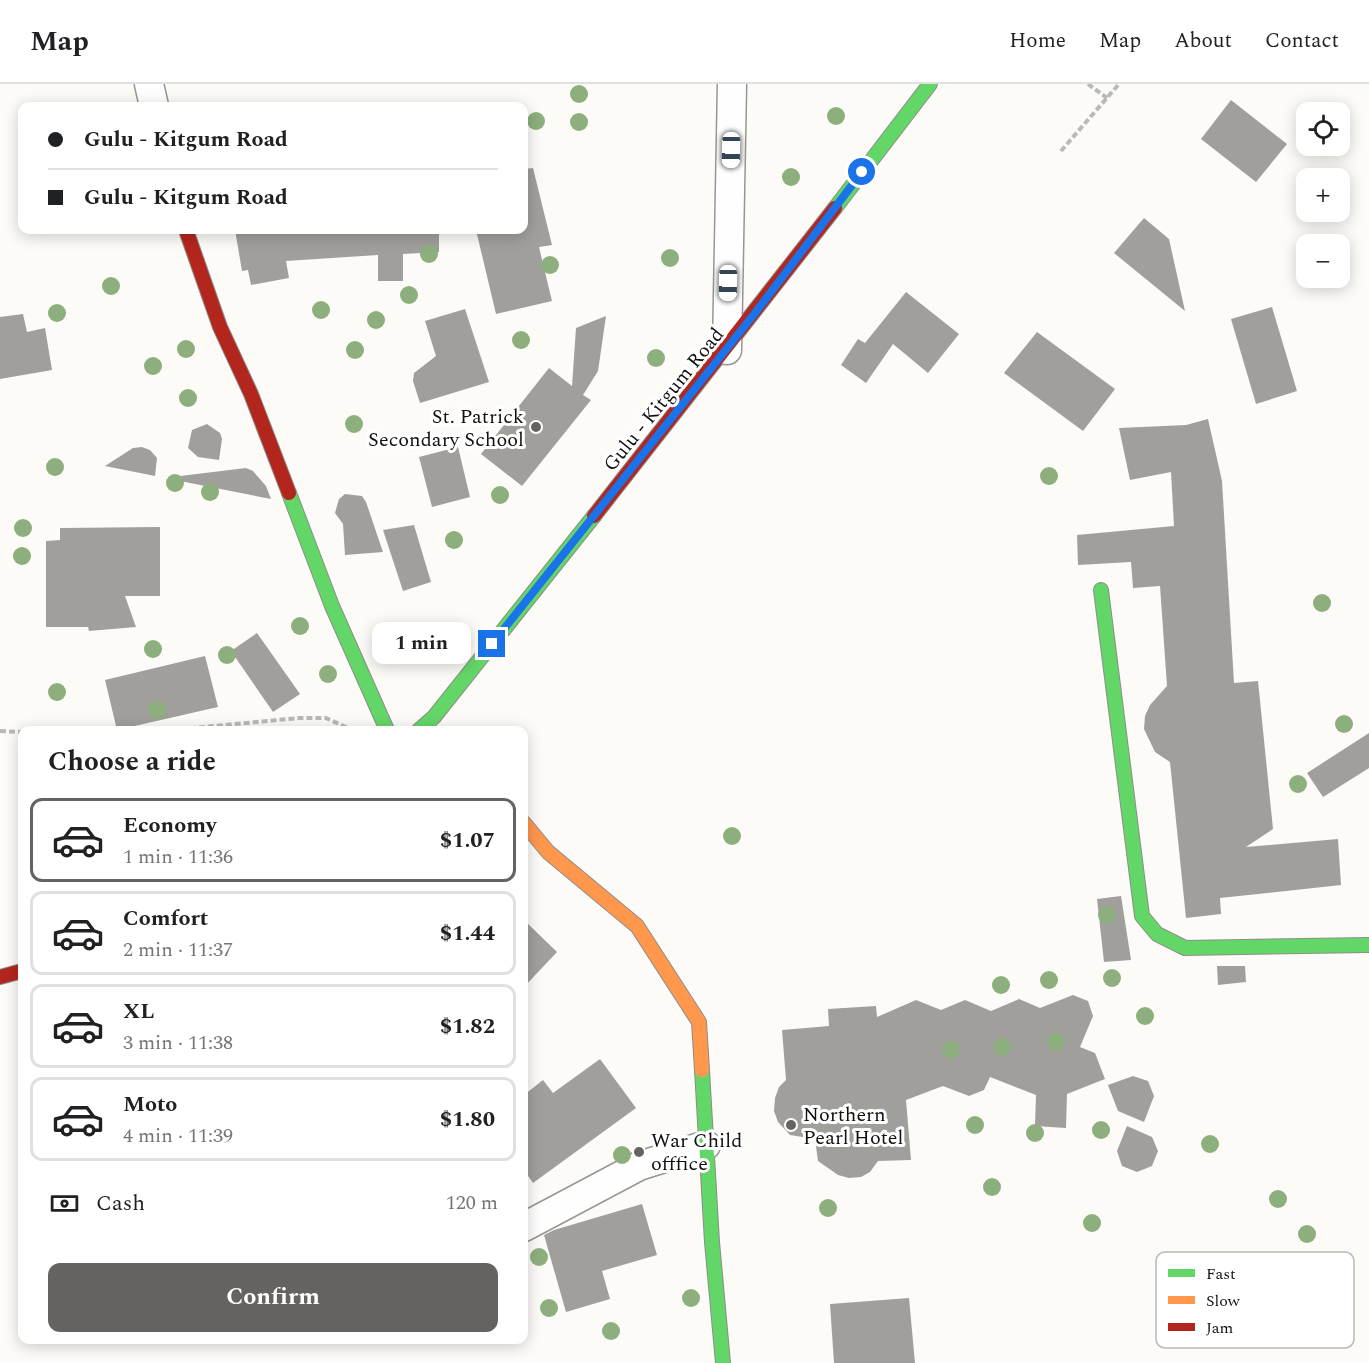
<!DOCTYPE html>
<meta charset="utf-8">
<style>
:root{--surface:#fff;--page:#f2f2f2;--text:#202124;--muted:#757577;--line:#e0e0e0;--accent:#646362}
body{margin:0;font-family:Spectral,serif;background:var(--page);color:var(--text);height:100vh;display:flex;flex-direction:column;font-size:22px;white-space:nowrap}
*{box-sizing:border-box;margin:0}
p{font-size:20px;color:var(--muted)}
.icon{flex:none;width:33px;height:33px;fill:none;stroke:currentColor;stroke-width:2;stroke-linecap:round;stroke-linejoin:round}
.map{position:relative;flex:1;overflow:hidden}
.drawer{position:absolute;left:18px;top:642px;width:510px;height:618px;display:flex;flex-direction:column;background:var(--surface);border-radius:12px;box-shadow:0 3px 15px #0003}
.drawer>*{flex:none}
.banner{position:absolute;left:18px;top:18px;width:510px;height:132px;border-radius:12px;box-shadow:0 3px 15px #0003;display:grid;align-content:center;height:132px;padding:0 30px;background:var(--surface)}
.tools{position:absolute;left:1296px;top:18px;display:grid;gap:12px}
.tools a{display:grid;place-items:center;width:54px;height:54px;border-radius:12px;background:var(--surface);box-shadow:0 3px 15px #0003;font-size:30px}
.end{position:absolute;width:27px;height:27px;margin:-14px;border:8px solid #1a73e8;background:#fff;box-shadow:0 0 0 3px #fff}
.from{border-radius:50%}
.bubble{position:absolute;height:42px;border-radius:12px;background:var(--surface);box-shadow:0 3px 15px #0003;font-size:20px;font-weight:700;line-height:42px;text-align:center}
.car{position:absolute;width:18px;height:36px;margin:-18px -9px;border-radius:8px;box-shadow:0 0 4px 2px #0007;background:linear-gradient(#fff 24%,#345 0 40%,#fff 0 76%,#345 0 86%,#fff 0)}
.banner b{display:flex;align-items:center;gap:21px;height:57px;font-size:22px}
.banner b+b{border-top:2px solid var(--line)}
.banner i{width:15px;height:15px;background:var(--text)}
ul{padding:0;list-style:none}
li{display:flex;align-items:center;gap:18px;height:84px;margin:0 12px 9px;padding:0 18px;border:3px solid var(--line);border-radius:12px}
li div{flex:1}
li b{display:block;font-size:22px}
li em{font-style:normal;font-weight:700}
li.on{border-color:var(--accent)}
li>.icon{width:54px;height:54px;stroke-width:1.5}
h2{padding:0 30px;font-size:27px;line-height:72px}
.pay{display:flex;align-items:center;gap:15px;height:66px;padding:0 30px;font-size:22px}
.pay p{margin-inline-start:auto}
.primary-button{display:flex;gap:12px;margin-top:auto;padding:12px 30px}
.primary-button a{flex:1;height:69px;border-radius:12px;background:var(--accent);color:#fff;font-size:24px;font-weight:700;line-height:69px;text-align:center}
header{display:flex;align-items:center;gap:36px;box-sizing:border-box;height:84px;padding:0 30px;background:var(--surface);border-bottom:2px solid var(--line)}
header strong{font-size:28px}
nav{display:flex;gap:33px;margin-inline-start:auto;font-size:21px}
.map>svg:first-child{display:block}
.building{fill:#a19f9c}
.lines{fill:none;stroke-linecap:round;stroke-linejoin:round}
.street-casing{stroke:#979695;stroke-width:31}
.fast-casing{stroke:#8e8d8b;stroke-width:16}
.slow-casing{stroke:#8e8d8b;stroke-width:16}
.jam-casing{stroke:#8e8d8b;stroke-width:16}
.path{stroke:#b9b9b8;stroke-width:4;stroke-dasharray:6 3;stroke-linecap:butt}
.street{stroke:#fffefe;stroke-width:28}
.fast{stroke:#63d668;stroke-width:14}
.slow{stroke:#ff974d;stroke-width:14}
.jam{stroke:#b3261e;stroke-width:14}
.tree{fill:#8daf7d}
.route{stroke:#1a73e8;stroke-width:8}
.poi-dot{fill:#646362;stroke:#fff;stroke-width:2}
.labels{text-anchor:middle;stroke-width:6;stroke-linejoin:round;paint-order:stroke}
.street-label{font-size:20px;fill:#111;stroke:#fff}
.poi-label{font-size:20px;fill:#111;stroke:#fff;text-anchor:start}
.key{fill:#fff;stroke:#b8b8b8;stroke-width:1.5}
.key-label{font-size:16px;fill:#111}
</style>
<header>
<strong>Map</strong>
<nav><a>Home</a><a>Map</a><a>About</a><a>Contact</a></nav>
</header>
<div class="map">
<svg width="1369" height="1279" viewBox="0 0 1369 1279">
<rect width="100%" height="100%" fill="#fdfbf7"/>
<g class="building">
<polygon points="1231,16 1287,60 1256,98 1201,55"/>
<polygon points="533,84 552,161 539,163 552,217 496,230 476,146 524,146 524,85"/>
<polygon points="1144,134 1169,155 1185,227 1114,169"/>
<polygon points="235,146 439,147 439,168 403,170 403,197 378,197 378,171 286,177 289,194 251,201 248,186 242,187"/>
<polygon points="906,208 959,250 928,289 893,260 866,299 841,281 858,255 865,259"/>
<polygon points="1272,223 1297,307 1256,320 1231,235"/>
<polygon points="465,225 489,298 420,319 413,297 414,289 436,272 425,237"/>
<polygon points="23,230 27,248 45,244 52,286 0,295 0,233"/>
<polygon points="606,232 598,287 583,311 591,316 522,402 481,370 549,284 572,302 576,244"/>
<polygon points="1037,248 1115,305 1083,347 1004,289"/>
<polygon points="1208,335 1222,397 1234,599 1258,597 1273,745 1246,763 1338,755 1341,801 1220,814 1221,830 1186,834 1170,678 1155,668 1144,645 1145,632 1150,621 1167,602 1160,502 1133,504 1131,478 1078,481 1077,451 1174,442 1171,388 1130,396 1119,344 1186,341"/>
<polygon points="207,340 220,349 222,355 219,376 198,373 188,364 192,346"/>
<polygon points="142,363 150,366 157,374 155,392 105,382 133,364"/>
<polygon points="458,363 470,413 432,423 419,373"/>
<polygon points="246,384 253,387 266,402 271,415 180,397 180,392"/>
<polygon points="345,410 362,412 366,418 383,468 345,471 343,440 335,429 339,415"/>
<polygon points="414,441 431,498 403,507 383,446"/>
<polygon points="160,443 160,512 125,512 136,543 89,547 88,543 46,543 46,457 60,456 60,444"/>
<polygon points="257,549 300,610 273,628 231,567"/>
<polygon points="205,572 218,623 117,646 105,596"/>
<polygon points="1369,649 1369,684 1323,713 1307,689"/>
<polygon points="1121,812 1131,876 1104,878 1097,815"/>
<polygon points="524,836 557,868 524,903"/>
<polygon points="1217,882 1245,882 1246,898 1218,901"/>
<polygon points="1073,911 1088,917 1093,932 1080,963 1095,969 1105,995 1067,1010 1066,1044 1035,1042 1036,1011 990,993 984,1006 969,1012 943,1002 906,1016 911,1076 878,1077 870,1088 861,1093 849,1094 838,1091 818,1077 815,1055 790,1051 778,1038 774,1027 775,1014 779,1003 786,996 782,946 829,942 828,925 876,922 877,933 916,916 941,926 965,916 991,927 1019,915 1040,924"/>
<polygon points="600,975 636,1024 533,1099 524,1086 524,1011 543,996 553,1009"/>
<polygon points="1133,992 1148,997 1154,1012 1144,1038 1118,1027 1108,1001"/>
<polygon points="1127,1042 1152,1053 1158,1067 1152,1082 1137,1088 1122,1082 1117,1067"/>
<polygon points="642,1120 657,1171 602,1187 610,1215 566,1228 544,1151 554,1146"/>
<polygon points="909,1214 915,1279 834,1279 830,1220"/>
</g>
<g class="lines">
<g class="street-casing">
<g id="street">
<polyline points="149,0 154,22"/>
<polyline points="727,266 732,0"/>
<polyline points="524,1143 639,1082 706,1061"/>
</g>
</g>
<g class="fast-casing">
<g id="fast">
<polyline points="835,124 930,0"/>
<polyline points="289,409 332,522 387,646"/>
<polyline points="1101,506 1142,832 1157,850 1185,864 1369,861"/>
<polyline points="419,646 434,633 594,432"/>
<polyline points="702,986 712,1158 723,1279"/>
</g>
</g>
<g class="slow-casing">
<polyline id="slow" points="524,739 548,768 637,842 699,938 702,986"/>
</g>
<g class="jam-casing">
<g id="jam">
<polyline points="186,146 220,243 251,310 289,409"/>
<polyline points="594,432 835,124"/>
<polyline points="0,893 22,887"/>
</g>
</g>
<g class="path">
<polyline points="1088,0 1107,14"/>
<polyline points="1061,67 1119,0"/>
<polyline points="172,646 299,634 326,634 352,646"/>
<polyline points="0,647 22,648"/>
</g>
<use href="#street" class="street"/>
<use href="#fast" class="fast"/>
<use href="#slow" class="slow"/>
<use href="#jam" class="jam"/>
</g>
<g class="tree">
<circle cx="579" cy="10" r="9"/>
<circle cx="836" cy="32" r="9"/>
<circle cx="536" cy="37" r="9"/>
<circle cx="579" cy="38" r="9"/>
<circle cx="791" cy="93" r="9"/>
<circle cx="429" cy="170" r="9"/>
<circle cx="670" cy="174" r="9"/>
<circle cx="550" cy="181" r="9"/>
<circle cx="111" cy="202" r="9"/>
<circle cx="409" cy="211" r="9"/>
<circle cx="321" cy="226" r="9"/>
<circle cx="57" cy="229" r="9"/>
<circle cx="376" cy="236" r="9"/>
<circle cx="521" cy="256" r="9"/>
<circle cx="186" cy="265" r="9"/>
<circle cx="355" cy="266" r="9"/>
<circle cx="656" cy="274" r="9"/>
<circle cx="153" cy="282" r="9"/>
<circle cx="188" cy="314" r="9"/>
<circle cx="354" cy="340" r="9"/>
<circle cx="55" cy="383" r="9"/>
<circle cx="1049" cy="392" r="9"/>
<circle cx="175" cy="399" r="9"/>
<circle cx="210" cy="408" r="9"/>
<circle cx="500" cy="411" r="9"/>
<circle cx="23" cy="444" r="9"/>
<circle cx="454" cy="456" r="9"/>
<circle cx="22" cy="472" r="9"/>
<circle cx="1322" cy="519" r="9"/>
<circle cx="300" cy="542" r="9"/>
<circle cx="153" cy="565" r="9"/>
<circle cx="227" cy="571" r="9"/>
<circle cx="328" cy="590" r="9"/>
<circle cx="57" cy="608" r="9"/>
<circle cx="157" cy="626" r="9"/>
<circle cx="1344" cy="640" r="9"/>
<circle cx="1298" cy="700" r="9"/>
<circle cx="732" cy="752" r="9"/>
<circle cx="1107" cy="831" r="9"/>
<circle cx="1112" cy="894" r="9"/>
<circle cx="1049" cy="896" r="9"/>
<circle cx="1001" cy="901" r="9"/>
<circle cx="1145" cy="932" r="9"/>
<circle cx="1056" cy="958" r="9"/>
<circle cx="1002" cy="963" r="9"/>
<circle cx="951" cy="966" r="9"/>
<circle cx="975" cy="1041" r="9"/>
<circle cx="1101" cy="1046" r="9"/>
<circle cx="1035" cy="1049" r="9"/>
<circle cx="1210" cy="1060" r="9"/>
<circle cx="622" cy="1071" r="9"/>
<circle cx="992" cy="1103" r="9"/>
<circle cx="1278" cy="1115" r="9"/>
<circle cx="828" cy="1124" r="9"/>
<circle cx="1092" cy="1139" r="9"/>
<circle cx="1307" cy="1150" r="9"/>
<circle cx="539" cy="1173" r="9"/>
<circle cx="691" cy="1214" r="9"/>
<circle cx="549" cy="1224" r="9"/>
<circle cx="611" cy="1247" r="9"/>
</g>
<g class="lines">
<polyline class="route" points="492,560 755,229 862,88"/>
</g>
<g class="poi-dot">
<circle cx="536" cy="343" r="6"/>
<circle cx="791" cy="1041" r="6"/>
<circle cx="639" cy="1068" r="6"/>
</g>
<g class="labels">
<g class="street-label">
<text transform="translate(663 315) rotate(-51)" y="7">Gulu - Kitgum Road</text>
</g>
<g class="poi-label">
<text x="524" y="339" text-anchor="end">St. Patrick<tspan x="524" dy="23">Secondary School</tspan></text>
<text x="803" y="1037">Northern<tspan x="803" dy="23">Pearl Hotel</tspan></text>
<text x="651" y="1063">War Child<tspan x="651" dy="23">offfice</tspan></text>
</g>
</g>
<rect x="1156" y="1168" width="198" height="96" rx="9" class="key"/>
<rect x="1168" y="1185" width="27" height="8" fill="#63d668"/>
<rect x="1168" y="1212" width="27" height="8" fill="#ff974d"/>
<rect x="1168" y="1239" width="27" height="8" fill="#b3261e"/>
<g class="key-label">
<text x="1206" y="1195">Fast</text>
<text x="1206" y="1222">Slow</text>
<text x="1206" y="1249">Jam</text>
</g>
</svg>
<div class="tools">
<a><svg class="icon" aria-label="locate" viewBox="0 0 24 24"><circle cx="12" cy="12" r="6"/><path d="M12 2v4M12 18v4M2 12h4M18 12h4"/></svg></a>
<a>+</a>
<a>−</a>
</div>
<i class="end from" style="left:862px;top:88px"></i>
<i class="end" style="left:492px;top:560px"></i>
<div class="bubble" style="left:372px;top:538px;width:99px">1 min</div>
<i class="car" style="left:731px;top:66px;rotate:181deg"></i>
<i class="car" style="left:728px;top:199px;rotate:181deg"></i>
<div class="banner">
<b><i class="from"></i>Gulu - Kitgum Road</b>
<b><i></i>Gulu - Kitgum Road</b>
</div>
<section class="drawer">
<h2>Choose a ride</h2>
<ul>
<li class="on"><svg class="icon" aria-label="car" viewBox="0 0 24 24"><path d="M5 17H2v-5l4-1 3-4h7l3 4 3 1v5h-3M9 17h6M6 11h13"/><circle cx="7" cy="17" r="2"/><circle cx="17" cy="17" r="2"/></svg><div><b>Economy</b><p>1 min · 11:36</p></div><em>$1.07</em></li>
<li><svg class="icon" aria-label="car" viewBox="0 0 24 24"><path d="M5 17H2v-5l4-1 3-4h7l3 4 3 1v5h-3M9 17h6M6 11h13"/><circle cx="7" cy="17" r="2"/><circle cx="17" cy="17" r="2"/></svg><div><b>Comfort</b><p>2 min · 11:37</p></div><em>$1.44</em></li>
<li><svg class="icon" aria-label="car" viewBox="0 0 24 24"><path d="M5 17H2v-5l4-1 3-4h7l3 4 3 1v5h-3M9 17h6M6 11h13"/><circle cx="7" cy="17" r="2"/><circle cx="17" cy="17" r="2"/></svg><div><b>XL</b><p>3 min · 11:38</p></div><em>$1.82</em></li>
<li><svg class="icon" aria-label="car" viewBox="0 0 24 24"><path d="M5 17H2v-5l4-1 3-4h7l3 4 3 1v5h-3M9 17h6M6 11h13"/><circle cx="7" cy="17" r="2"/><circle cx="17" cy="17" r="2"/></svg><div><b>Moto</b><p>4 min · 11:39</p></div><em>$1.80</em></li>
</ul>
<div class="pay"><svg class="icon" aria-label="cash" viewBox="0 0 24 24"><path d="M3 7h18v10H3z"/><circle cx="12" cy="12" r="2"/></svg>Cash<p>120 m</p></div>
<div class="primary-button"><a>Confirm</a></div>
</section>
</div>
